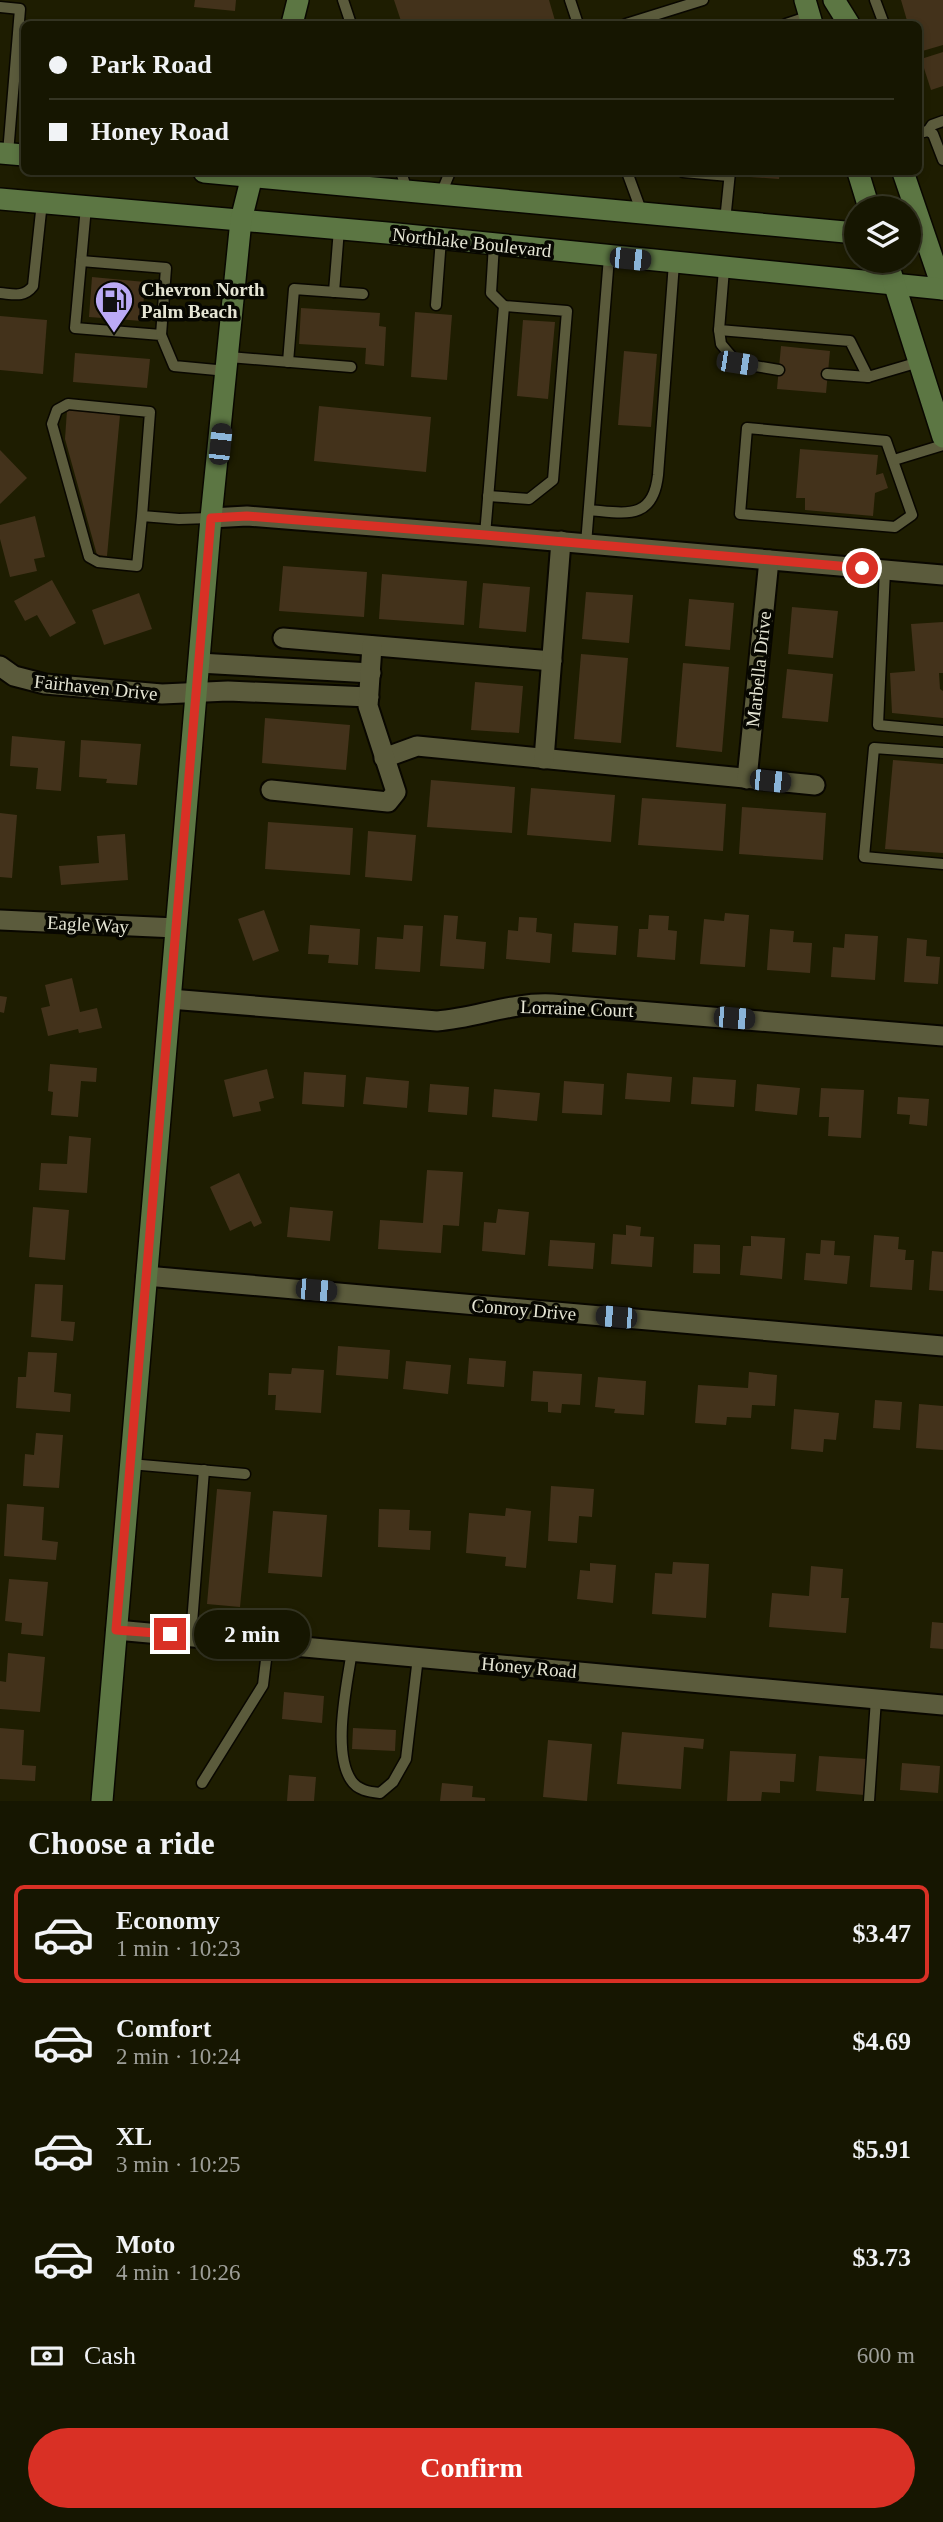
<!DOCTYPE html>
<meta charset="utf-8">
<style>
:root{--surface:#161601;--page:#1f1f0b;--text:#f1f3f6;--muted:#9e9f99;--line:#353523;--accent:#d93025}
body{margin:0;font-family:"Times New Roman",serif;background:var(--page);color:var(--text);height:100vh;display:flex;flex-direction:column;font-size:26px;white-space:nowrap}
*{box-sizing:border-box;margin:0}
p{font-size:23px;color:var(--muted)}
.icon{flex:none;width:38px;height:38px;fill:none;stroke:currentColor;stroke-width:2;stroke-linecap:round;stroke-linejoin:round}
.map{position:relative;height:1801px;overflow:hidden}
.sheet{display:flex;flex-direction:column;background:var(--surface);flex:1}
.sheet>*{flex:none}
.top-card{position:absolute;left:21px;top:21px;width:901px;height:154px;border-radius:10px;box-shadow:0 4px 10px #0003,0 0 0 2px var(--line);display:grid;align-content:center;height:154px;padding:0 28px;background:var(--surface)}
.buttons{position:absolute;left:844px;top:196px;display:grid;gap:14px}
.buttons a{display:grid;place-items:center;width:77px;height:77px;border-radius:50%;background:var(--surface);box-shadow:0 4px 10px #0003,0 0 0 2px var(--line);font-size:35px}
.end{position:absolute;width:32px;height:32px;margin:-16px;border:9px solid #d93025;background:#fff;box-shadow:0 0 0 4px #fff}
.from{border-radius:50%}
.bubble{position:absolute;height:49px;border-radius:24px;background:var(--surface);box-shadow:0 4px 10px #0003,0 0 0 2px var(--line);font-size:23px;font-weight:800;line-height:49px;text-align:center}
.car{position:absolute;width:21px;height:42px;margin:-21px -10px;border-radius:9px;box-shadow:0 0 5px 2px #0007;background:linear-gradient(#222 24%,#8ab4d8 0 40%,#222 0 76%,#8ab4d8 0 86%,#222 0)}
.top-card b{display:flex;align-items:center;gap:24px;height:66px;font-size:26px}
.top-card b+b{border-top:2px solid var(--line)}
.top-card i{width:18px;height:18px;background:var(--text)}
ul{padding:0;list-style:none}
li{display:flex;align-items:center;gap:21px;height:98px;margin:0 14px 10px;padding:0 14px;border:4px solid transparent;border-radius:10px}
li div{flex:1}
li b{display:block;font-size:26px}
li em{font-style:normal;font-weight:800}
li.active{border-color:var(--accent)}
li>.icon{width:63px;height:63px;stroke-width:1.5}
h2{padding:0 28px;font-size:32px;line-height:84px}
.pay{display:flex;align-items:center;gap:18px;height:77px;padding:0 28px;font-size:26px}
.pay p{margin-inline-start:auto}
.button{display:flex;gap:14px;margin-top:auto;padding:14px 28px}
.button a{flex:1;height:80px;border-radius:42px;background:var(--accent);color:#fff;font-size:28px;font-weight:800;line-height:80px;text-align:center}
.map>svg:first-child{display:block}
.building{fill:#43321b}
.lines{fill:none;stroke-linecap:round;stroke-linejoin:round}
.lane-casing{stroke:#090700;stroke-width:13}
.street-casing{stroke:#090700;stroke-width:23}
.secondary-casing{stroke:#090700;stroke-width:24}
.lane{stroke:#5b5b3c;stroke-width:10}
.street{stroke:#5b5b3c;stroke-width:19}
.secondary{stroke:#5c7643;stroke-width:21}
.route{stroke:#d93025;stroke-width:9}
.labels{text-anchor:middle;stroke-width:7;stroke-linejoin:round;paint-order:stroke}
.street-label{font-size:19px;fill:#e5e5d4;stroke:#070701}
.poi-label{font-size:19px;font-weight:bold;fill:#e5e5d4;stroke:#070701;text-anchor:start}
</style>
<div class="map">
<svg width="943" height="1801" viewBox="0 0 943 1801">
<rect width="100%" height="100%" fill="#1e1d01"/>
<g class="building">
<polygon points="195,0 236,0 235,11 194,7"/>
<polygon points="394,0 549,0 556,24 402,24"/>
<polygon points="901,0 943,0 943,45 919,52 919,24 908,24"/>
<polygon points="943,52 943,86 931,90 921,59"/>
<polygon points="750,172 780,172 779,179 750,177"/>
<polygon points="92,277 145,282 142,321 89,317"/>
<polygon points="301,308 380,313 379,326 386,327 384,366 365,364 366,348 299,344"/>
<polygon points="415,312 452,315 447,380 411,377"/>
<polygon points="0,316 47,320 43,374 0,370"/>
<polygon points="523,320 555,322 548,399 517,396"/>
<polygon points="781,346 830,351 826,393 777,389"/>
<polygon points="624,351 657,354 651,427 618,425"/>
<polygon points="75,353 150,359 147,388 73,382"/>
<polygon points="319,406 431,417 426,472 314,461"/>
<polygon points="67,410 120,415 107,556 97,555 65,439"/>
<polygon points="800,449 878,455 876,475 883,473 888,488 875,493 873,516 805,510 805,498 796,498"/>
<polygon points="0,450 27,478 0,504"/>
<polygon points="35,516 45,557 34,559 37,571 10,577 0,539 0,525"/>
<polygon points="283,566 367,572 364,617 279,611"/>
<polygon points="382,574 467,581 464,625 379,619"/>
<polygon points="52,580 76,623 50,637 37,615 25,621 14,601"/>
<polygon points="483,583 530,587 526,632 479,628"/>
<polygon points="586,592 633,595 629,643 582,639"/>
<polygon points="139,593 152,629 104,645 92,610"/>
<polygon points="689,599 734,603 730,650 685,646"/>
<polygon points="792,607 838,611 833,658 788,654"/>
<polygon points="943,622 943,673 939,673 940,689 943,691 943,718 892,713 890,673 915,671 911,624"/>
<polygon points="581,654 628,658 621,743 574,739"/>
<polygon points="683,663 729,667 722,752 676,747"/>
<polygon points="787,669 833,674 828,722 782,718"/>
<polygon points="475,682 523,686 519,733 471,730"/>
<polygon points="265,718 350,725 346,770 262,763"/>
<polygon points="12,736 65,741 61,791 36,789 38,768 10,766"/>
<polygon points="81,740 141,744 137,785 106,783 107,779 79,777"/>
<polygon points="893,760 943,764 943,853 885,849"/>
<polygon points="431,780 515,787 512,833 427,827"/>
<polygon points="531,788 615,795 611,842 527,835"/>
<polygon points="642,798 726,804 723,851 638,845"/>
<polygon points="742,807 826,813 823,860 739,854"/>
<polygon points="0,813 17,815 12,878 0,877"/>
<polygon points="268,822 353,828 350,875 265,869"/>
<polygon points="368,831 416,835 412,881 365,877"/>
<polygon points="125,834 128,880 61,885 59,866 99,863 97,836"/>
<polygon points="264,910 279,951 253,961 238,919"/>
<polygon points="725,913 749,915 745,967 700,964 704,919 724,921"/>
<polygon points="444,915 458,916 456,939 486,942 484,969 440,966"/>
<polygon points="649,915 669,916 668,930 677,931 675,960 637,957 639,929 648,929"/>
<polygon points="519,917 537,918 536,932 552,934 550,963 506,959 508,930 518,931"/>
<polygon points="574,923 618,926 616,955 572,952"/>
<polygon points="310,925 360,929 358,965 328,963 329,955 308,954"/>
<polygon points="404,925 423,926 420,972 375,969 377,937 403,939"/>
<polygon points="770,929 794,931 793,942 812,943 810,973 767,970"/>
<polygon points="845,934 878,936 875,980 831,977 833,947 844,948"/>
<polygon points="907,938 927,940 926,956 940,957 938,984 904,982"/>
<polygon points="72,978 80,1012 97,1008 102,1028 79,1033 78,1029 48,1036 41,1008 50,1006 45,985"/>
<polygon points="0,996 7,997 4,1013 0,1012"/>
<polygon points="50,1064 97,1068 96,1082 81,1081 78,1117 51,1115 53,1092 48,1091"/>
<polygon points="267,1069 274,1098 259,1102 261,1111 233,1117 224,1080"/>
<polygon points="304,1072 346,1075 344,1107 302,1104"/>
<polygon points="627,1073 672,1077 670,1102 625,1099"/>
<polygon points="366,1077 409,1081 407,1108 363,1104"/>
<polygon points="693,1077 736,1080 734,1107 691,1104"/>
<polygon points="564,1081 604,1084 602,1115 562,1113"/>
<polygon points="430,1084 469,1087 467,1115 428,1112"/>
<polygon points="757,1084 800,1088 797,1115 755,1111"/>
<polygon points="821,1088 864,1090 861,1138 828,1136 829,1117 819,1117"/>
<polygon points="494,1089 540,1093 537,1121 492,1117"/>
<polygon points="898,1097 929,1099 927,1126 909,1124 910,1115 897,1114"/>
<polygon points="69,1136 91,1138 87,1193 39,1190 41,1163 67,1164"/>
<polygon points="427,1170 463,1172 459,1226 443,1225 441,1253 378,1249 380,1220 423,1223"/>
<polygon points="239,1173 262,1223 254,1227 251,1221 230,1231 210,1187"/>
<polygon points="33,1207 69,1210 65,1260 29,1257"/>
<polygon points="290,1207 333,1211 330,1241 287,1237"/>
<polygon points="498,1209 529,1212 525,1255 482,1251 484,1222 496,1223"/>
<polygon points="626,1225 641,1227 640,1236 654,1237 652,1267 611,1264 613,1234 626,1235"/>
<polygon points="874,1235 899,1237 898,1249 906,1250 905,1260 914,1260 912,1290 870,1287"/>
<polygon points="751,1236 785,1238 782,1279 740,1275 743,1246 751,1246"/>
<polygon points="550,1240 595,1243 593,1269 548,1266"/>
<polygon points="821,1240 835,1241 834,1255 850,1256 847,1284 804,1280 806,1253 820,1254"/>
<polygon points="694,1244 720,1245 720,1274 693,1273"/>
<polygon points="932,1251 943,1252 943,1291 929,1290"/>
<polygon points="35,1284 63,1285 61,1321 75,1322 73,1341 31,1337"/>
<polygon points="338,1346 390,1350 388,1379 336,1375"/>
<polygon points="28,1352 57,1353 54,1392 71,1394 70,1412 16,1408 18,1377 26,1377"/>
<polygon points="469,1358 506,1361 504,1387 467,1384"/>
<polygon points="406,1361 451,1365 448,1394 403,1389"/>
<polygon points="292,1368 324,1370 321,1413 275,1410 276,1395 268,1395 269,1373 291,1374"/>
<polygon points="533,1371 582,1374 580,1405 562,1404 561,1413 548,1412 548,1402 531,1401"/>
<polygon points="749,1372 777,1375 775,1406 752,1405 751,1418 727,1417 726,1425 695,1423 698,1385 748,1388"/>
<polygon points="598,1377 646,1381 644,1415 614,1413 615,1409 595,1407"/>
<polygon points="875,1400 902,1402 900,1430 873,1428"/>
<polygon points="919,1404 943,1406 943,1450 916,1448"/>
<polygon points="794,1409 839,1413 836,1440 824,1439 823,1452 791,1449"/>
<polygon points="36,1433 63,1435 59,1488 23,1486 25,1454 34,1455"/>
<polygon points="551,1486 594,1489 592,1517 579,1516 577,1543 548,1541"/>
<polygon points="217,1489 251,1492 240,1607 207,1604"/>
<polygon points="7,1504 44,1507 42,1540 58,1542 56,1560 4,1556"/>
<polygon points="506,1508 531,1511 526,1568 505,1566 506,1557 466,1553 469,1513 505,1516"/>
<polygon points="379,1509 410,1510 409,1530 431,1531 430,1550 378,1547"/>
<polygon points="273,1511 327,1515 322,1577 268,1573"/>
<polygon points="673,1562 709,1564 706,1618 652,1614 655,1573 672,1574"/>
<polygon points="590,1563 616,1565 613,1603 577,1599 580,1570 590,1571"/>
<polygon points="811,1566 843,1569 841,1598 849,1598 846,1633 769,1627 772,1593 809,1596"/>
<polygon points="9,1579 48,1582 43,1636 21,1634 22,1623 5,1621"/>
<polygon points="932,1622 943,1623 943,1649 930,1648"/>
<polygon points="8,1653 45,1657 40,1712 0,1709 0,1681 6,1682"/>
<polygon points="284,1692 324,1696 322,1723 282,1719"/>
<polygon points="0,1728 24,1730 22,1765 36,1766 35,1781 0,1779"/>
<polygon points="353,1728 396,1730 395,1751 352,1749"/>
<polygon points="622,1732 704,1739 703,1749 684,1747 681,1789 617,1784"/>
<polygon points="548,1740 592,1744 587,1801 543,1797"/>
<polygon points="730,1751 796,1754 794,1782 780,1781 780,1793 762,1792 761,1801 727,1801"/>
<polygon points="819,1756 867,1759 864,1795 816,1791"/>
<polygon points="902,1763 940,1766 938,1793 900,1790"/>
<polygon points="289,1775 316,1777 314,1801 287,1801"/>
<polygon points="442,1783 473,1786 472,1797 485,1798 485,1801 440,1801"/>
</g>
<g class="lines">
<g class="lane-casing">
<g id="lane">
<polyline points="343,0 351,24"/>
<polyline points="570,0 578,24"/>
<polyline points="875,0 884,24"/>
<polyline points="0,7 20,9 8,153"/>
<polyline points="626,24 703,0"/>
<polyline points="786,24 810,16"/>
<polyline points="928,131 932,125 943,121"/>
<polyline points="919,133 928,131 933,134 943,160"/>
<polyline points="401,172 407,190"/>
<polyline points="627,172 642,213"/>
<polyline points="683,172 729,176"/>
<polyline points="441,194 450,172"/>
<polyline points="86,207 75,328 161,335 174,366 227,371"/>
<polyline points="725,221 730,172"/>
<polyline points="81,261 166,268 161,335"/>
<polyline points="724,269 719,330 850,341 868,377 919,362"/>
<polyline points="334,292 339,229"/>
<path d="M 0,293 C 13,294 24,298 33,286 L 42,202"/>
<polyline points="436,305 441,239"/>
<polyline points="719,330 721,344 737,363 779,370"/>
<polyline points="229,357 351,367"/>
<polyline points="288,362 294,289 363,294"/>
<polyline points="827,374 868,377"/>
<polygon points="747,428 886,441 912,515 895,527 740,514"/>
<polyline points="894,460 943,445"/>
<polyline points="488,496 529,499 553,480 567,311 504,306"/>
<path d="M 589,510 C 625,513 653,521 658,475 L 674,263"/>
<polyline points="142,516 150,412 68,404 57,410 52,424 89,557 98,562 137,566 142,516 179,519 211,518"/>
<polyline points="485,535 504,306 491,293 494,244"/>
<polyline points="586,544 609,257"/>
<polyline points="885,570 878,725 943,731"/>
<polyline points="943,753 874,748 864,857 943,864"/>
<polyline points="130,1464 245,1474"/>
<polyline points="191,1636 204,1470"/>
<path d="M 352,1651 C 347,1683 332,1752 351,1780 C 357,1790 369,1792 380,1793 L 393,1782 L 406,1759 L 418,1657"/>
<polyline points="202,1783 263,1685 268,1643"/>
<polyline points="869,1801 876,1699"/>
</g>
</g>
<g class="street-casing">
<g id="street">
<polyline points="211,518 247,516 485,535 943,575"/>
<polyline points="283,638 552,661"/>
<polyline points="199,663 371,673"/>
<polyline points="0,666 14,676 45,684 162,694 228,691 369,697"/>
<polyline points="384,758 417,746 815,785"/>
<polyline points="544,759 561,541"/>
<polyline points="747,779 769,560"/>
<polyline points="271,790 388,802 396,792 368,706 372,646"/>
<polyline points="0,920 176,928"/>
<path d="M 170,999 L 437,1021 C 477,1018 511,1002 552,1004 L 943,1036"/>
<polyline points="146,1276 943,1346"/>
<polyline points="116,1630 943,1705"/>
</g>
</g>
<g class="secondary-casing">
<g id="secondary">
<polyline points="805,0 812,24"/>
<polyline points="834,0 849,24"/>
<polyline points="292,24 298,0"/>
<polyline points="0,153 24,155"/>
<polyline points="204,172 856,233"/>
<polyline points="858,172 869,208"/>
<polyline points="903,172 943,289"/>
<polyline points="0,199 387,233 943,289"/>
<polyline points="887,261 943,437"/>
<polyline points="102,1801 211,518 241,220 253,172"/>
</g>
</g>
<use href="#lane" class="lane"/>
<use href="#street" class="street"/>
<use href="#secondary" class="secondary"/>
</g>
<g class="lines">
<polyline class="route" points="170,1634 116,1630 211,518 247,516 485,535 862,568"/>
</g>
<defs>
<g id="fuel-pin" transform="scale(2.0125)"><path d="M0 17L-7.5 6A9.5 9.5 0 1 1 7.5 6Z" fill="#bbaaf6" stroke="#070701"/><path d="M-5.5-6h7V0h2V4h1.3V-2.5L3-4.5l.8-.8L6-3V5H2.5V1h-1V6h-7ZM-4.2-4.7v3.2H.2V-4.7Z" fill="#111"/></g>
</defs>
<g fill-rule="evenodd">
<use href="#fuel-pin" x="114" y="300"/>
</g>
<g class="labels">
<g class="street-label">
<text transform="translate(472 242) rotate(6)" y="7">Northlake Boulevard</text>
<text transform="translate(758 669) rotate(-84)" y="7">Marbella Drive</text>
<text transform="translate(96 687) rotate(6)" y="7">Fairhaven Drive</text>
<text transform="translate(88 924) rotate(3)" y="7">Eagle Way</text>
<text transform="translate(577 1008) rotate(2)" y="7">Lorraine Court</text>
<text transform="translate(524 1309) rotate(5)" y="7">Conroy Drive</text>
<text transform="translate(529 1667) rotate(5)" y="7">Honey Road</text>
</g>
<g class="poi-label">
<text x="141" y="296">Chevron North<tspan x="141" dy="22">Palm Beach</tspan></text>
</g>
</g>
</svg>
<div class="buttons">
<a><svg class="icon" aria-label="layers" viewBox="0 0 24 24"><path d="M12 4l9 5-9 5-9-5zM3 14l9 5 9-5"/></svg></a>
</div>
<i class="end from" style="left:862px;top:568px"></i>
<i class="end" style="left:170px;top:1634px"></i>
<div class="bubble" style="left:194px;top:1610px;width:116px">2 min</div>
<i class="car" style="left:630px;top:259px;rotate:96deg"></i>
<i class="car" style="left:737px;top:363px;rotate:99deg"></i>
<i class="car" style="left:220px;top:444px;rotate:6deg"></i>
<i class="car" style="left:770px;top:781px;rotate:96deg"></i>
<i class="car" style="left:734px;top:1018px;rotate:95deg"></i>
<i class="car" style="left:316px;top:1290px;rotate:95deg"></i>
<i class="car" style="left:616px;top:1317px;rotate:275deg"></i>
<div class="top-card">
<b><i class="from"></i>Park Road</b>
<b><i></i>Honey Road</b>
</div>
</div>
<section class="sheet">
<h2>Choose a ride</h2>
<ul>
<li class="active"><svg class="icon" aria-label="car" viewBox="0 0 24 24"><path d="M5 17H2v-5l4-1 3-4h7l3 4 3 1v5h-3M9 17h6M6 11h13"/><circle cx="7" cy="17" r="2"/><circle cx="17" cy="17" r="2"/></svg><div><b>Economy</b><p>1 min · 10:23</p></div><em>$3.47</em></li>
<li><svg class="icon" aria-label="car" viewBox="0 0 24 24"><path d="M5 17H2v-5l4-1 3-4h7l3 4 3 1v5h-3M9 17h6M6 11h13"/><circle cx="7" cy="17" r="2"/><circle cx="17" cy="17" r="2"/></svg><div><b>Comfort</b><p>2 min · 10:24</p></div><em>$4.69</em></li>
<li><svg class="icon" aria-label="car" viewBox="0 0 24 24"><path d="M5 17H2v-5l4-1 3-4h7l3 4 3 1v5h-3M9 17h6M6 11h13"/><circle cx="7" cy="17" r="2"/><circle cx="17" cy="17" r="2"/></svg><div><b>XL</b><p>3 min · 10:25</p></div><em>$5.91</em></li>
<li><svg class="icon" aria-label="car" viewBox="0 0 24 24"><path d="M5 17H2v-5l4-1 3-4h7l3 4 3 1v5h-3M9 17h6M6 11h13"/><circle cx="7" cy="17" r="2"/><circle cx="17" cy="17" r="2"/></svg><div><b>Moto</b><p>4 min · 10:26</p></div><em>$3.73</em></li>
</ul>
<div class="pay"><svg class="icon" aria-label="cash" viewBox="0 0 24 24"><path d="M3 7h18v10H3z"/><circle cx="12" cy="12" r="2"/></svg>Cash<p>600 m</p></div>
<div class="button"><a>Confirm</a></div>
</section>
